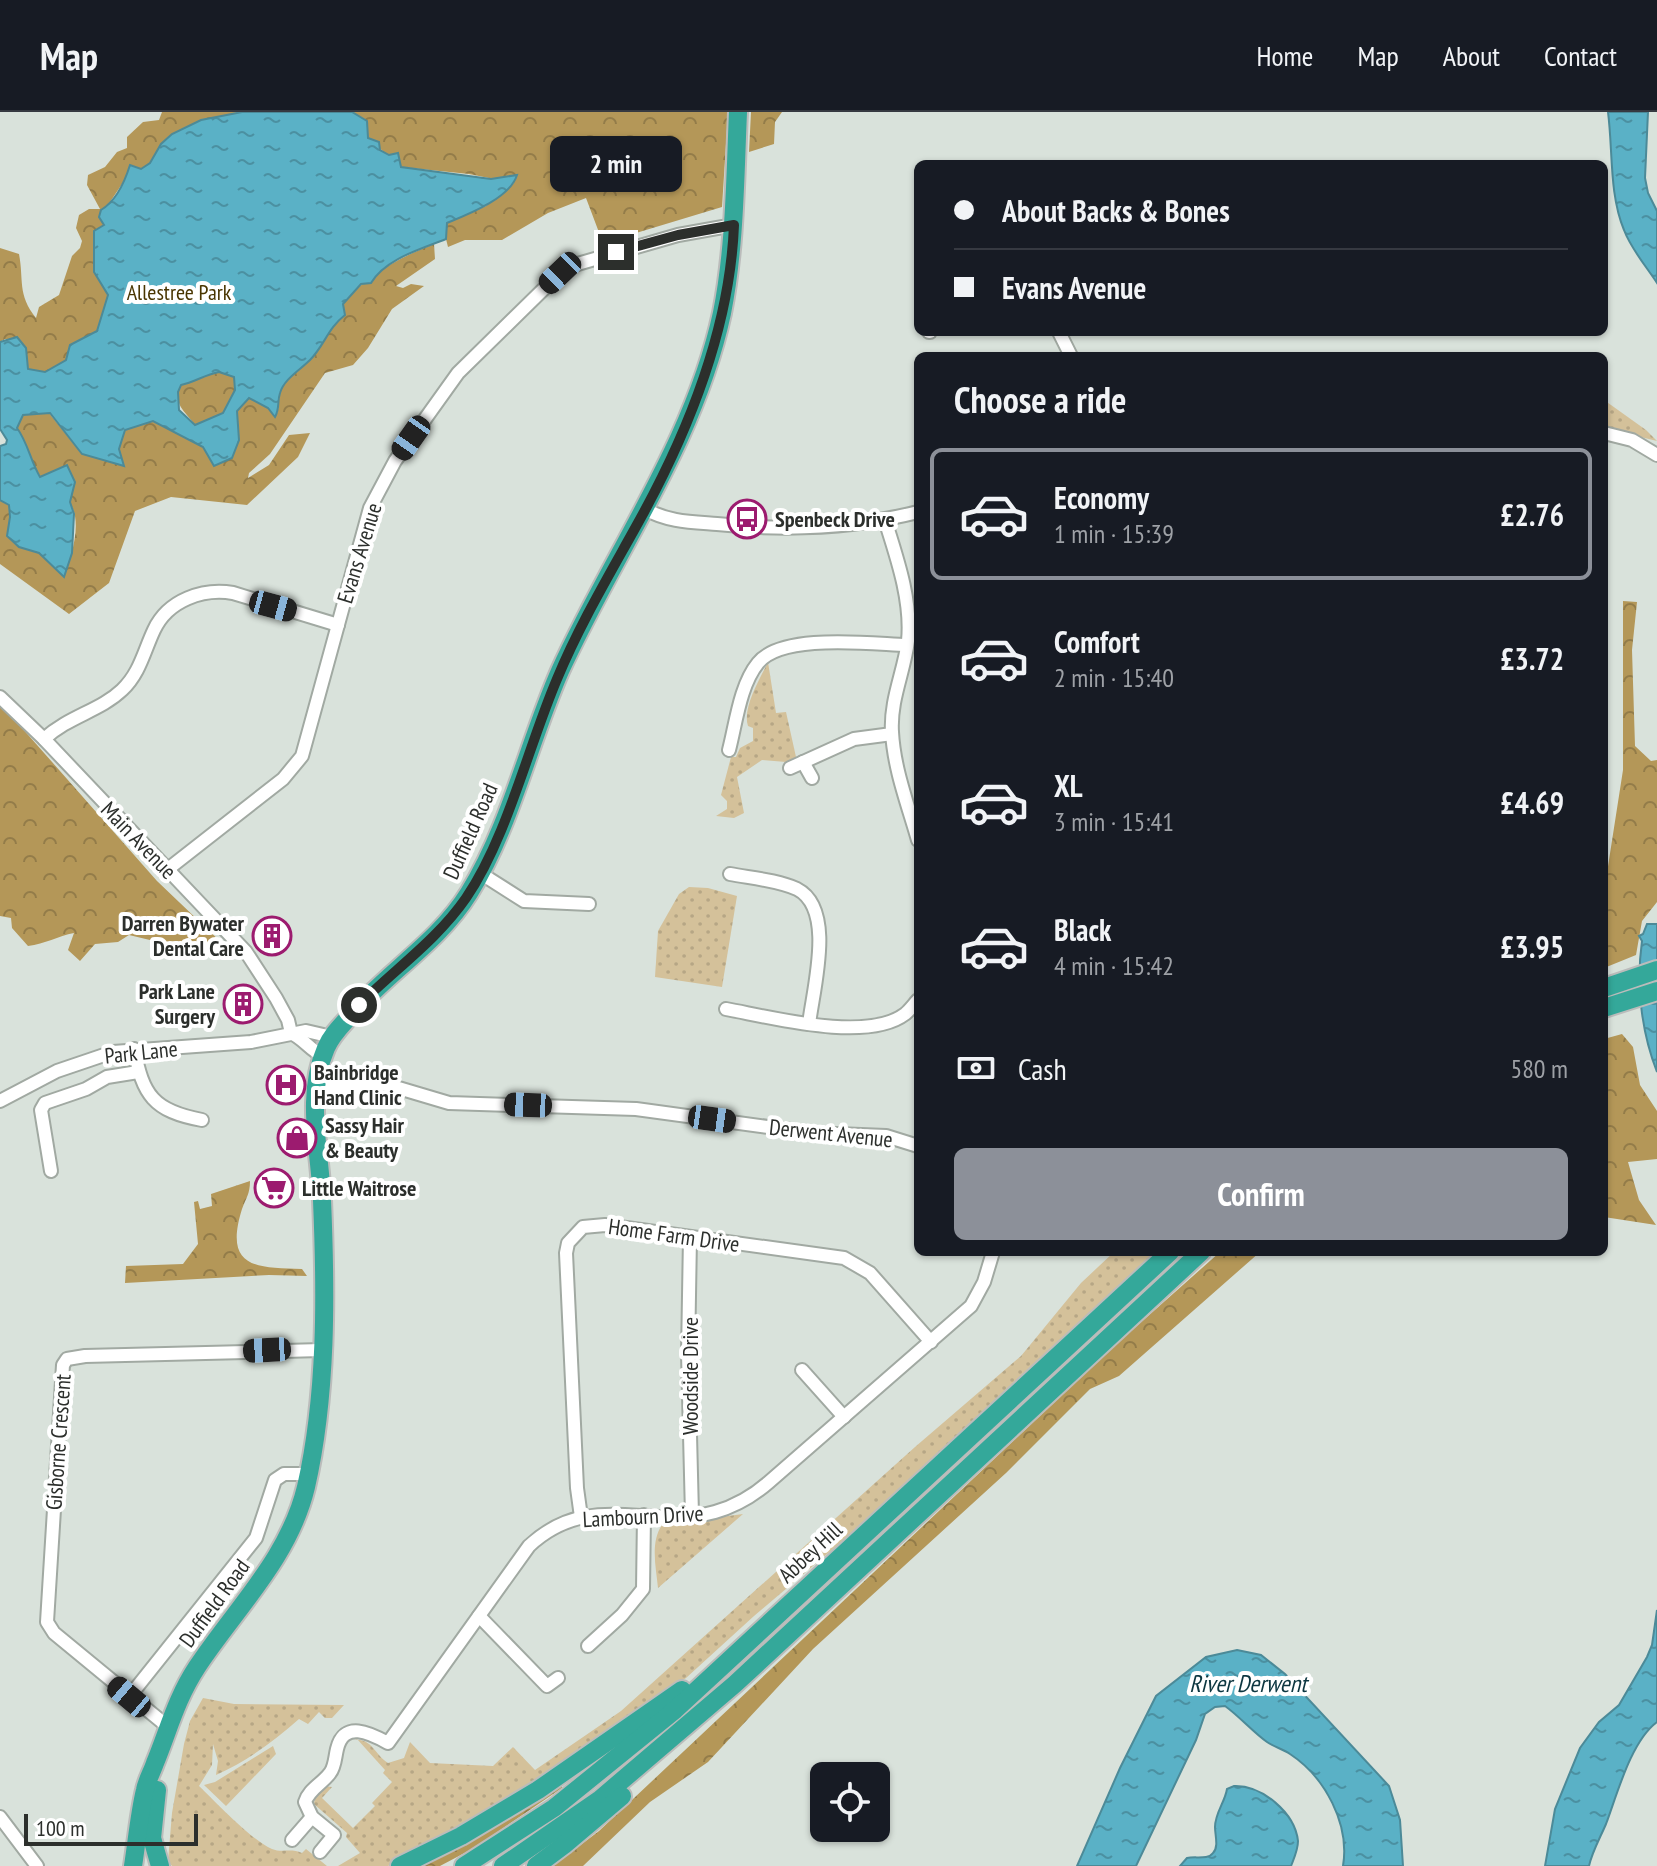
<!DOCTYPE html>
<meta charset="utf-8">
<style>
:root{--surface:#171b24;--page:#20242c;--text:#f1f3f6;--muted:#9ea1a6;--line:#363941;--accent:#8c9099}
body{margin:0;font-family:"PT Sans Narrow",sans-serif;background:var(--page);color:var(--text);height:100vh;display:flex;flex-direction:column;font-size:30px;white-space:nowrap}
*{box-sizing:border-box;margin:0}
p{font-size:26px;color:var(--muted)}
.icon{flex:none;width:44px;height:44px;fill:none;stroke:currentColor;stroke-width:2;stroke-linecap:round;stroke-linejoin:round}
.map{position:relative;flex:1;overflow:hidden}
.drawer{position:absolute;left:914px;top:240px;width:694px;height:904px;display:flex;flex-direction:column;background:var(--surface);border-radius:12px;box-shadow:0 2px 6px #0004}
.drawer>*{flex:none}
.banner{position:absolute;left:914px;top:48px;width:694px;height:176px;border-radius:12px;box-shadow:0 2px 6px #0004;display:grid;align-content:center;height:176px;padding:0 40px;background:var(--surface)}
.fabs{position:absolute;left:810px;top:1650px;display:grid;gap:16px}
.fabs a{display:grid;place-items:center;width:80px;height:80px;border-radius:12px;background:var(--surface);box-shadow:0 2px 6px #0004;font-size:40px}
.scale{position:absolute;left:24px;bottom:20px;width:174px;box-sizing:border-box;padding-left:8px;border:4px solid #2c2f2c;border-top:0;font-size:22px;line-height:28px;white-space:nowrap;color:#2c2f2c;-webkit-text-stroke:6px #fff;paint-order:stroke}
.end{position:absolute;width:36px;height:36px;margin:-18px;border:10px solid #2c2f2c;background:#fff;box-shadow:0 0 0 4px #fff}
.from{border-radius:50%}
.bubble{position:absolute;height:56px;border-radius:12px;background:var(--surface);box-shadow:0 2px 6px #0004;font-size:26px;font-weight:700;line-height:56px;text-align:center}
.car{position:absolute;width:24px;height:48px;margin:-24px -12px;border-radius:10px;box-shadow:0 0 6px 2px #0007;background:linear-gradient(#222 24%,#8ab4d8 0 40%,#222 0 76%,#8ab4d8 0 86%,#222 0)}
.banner b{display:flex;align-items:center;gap:28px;height:76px;font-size:30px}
.banner b+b{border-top:2px solid var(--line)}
.banner i{width:20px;height:20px;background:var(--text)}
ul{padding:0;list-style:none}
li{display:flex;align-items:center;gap:24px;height:132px;margin:0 16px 12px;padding:0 24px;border:4px solid transparent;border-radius:12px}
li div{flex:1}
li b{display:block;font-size:30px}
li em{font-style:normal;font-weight:700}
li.on{border-color:var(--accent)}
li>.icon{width:72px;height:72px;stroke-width:1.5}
h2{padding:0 40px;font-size:36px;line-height:96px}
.pay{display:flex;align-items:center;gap:20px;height:88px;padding:0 40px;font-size:30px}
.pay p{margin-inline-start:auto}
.primary-button{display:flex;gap:16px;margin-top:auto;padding:16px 40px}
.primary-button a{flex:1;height:92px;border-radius:12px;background:var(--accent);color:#fff;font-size:32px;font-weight:700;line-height:92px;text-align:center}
header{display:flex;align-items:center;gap:48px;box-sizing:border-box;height:112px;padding:0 40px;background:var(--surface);border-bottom:2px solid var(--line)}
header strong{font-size:38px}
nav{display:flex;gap:44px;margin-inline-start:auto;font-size:28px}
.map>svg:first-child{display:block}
.grass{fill:url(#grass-dots)}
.forest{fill:url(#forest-crowns)}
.water{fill:url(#water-ripples);stroke:#4c8a98;stroke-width:2;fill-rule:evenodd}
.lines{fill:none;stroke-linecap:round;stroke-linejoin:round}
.minor-casing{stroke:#a1a9a2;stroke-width:16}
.highway-casing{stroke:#bbbcbb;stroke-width:22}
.minor{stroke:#fff;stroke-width:12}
.highway{stroke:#34a89a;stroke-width:18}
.route{stroke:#2c2f2c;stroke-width:10}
.labels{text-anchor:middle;stroke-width:8;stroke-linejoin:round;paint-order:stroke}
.park-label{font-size:22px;fill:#493500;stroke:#fff}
.poi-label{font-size:22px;font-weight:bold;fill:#2c2f2c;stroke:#fff;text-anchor:start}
.street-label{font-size:22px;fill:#2c2f2c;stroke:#fff}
.water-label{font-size:24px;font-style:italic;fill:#0c3640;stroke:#fff}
</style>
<header>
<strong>Map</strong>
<nav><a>Home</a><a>Map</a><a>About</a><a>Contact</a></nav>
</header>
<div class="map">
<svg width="1657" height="1754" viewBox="0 0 1657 1754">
<defs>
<pattern id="grass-dots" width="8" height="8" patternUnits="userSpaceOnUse" patternTransform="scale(2)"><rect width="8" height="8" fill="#d4c19a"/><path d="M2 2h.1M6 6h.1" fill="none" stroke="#b6a685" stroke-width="1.8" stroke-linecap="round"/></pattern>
<pattern id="forest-crowns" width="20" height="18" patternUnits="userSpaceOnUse" patternTransform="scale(2)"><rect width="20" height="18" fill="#b49758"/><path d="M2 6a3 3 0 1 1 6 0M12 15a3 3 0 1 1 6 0" fill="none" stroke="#937c49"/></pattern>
<pattern id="water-ripples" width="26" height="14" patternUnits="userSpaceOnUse" patternTransform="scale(2)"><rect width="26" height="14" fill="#5ab1c6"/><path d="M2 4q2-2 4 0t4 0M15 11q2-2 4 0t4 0" fill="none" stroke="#4b90a1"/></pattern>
</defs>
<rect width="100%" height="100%" fill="#d9e2db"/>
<g class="grass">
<polygon points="1604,288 1646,318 1657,329 1604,316"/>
<path d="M 768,550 L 776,601 L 786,600 L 796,645 L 786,650 L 762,648 L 737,665 L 744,701 L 734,706 L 716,704 L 727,697 L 727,689 L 721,683 L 731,645 L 736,645 L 740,636 L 753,629 L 753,616 L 748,614 C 742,596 760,567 768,550 Z"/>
<polygon points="689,775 708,776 737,784 722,875 655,865 658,819 679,782"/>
<path d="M 1114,1140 L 1158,1140 L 892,1387 L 754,1504 L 686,1566 L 532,1676 L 397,1750 L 388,1754 L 338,1754 L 360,1741 L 346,1725 L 347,1721 L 314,1692 L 315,1685 L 324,1674 L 332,1675 L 322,1686 L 353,1716 L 375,1694 L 372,1691 L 392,1670 L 383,1661 L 385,1658 L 357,1627 L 354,1628 C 372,1626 374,1642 388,1651 L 404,1646 L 410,1630 L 430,1651 L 493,1654 L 513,1635 L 535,1658 L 621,1599 L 915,1335 L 1021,1244 L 1081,1171 Z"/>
<path d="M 743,1402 L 658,1476 C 656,1456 650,1430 662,1413 Z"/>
<path d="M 203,1586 L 234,1592 L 344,1593 L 332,1606 L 325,1606 L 319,1600 L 308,1612 L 299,1607 C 273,1630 247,1649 216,1663 L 218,1649 L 213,1632 L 212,1653 L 199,1674 C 217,1691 251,1728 272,1737 C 281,1741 292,1736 302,1741 L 306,1737 L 327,1754 L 172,1754 L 168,1749 L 172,1701 L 184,1632 L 190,1609 Z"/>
<polygon points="273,1634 276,1642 226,1694 204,1673 215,1670"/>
</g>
<g class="forest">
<path d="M 162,0 L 242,0 L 201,8 L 172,22 L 161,32 L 150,51 L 141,57 L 130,53 L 126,66 L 108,93 L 94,160 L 108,183 L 97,219 L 70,233 L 66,248 L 45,260 L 28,257 L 26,236 L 5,227 L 0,230 L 0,136 L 19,142 C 24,168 17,182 36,206 L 39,195 L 59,183 L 72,144 L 80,136 L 82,129 L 76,116 L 79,103 L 89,97 L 100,97 L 87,73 L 88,63 L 105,55 L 117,40 L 127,36 L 127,25 L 143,10 L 159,8 Z"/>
<polygon points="352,0 728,0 722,95 603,131 586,86 548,101 502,128 465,128 448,135 446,127 447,111 486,94 514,71 469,62 401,55 368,26"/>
<polygon points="751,0 782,0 775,10 774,32 749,40"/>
<path d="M 434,132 L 435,147 L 396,174 L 403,176 L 411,172 L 424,174 L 392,197 L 368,236 L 353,253 L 325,261 L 270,342 L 249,361 L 248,366 L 269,353 L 289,323 L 310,321 L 298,345 L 247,393 L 171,385 L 135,399 L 109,471 L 69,502 L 0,452 L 0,388 L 9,393 L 10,405 L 7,424 L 19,435 L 39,441 L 64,464 C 71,445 83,411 70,391 C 62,379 46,373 38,361 C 28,346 27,330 17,316 L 23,303 L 49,301 L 82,342 L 123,354 L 119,337 L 125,318 L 154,309 L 203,335 L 215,354 L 239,328 L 237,299 L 249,286 L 268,296 L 275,305 C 281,296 277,290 280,280 C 284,266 301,258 310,248 C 324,234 328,216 345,203 L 343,192 C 365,164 400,145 434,132 Z"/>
<path d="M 219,260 L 234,265 L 235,278 L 223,302 L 195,313 C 185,299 172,292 181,273 C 195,270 204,263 219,260 Z"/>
<polygon points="1623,489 1637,490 1632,538 1635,634 1651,649 1657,648 1657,790 1642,809 1636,843 1604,856 1604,780 1623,658"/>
<path d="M 0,591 L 157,769 L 223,832 L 157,846 L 154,829 L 129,823 L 118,830 L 95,832 L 80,849 L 68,838 L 74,821 C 58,824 45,832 28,834 L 12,816 L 11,806 L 0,804 Z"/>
<polygon points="1622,922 1633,935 1640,973 1657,999 1657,1047 1628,1050 1639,1088 1656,1113 1604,1105 1604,927"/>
<path d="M 250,1069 C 250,1082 246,1086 242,1097 C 224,1155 254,1156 302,1157 L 307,1164 L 269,1163 L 125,1171 L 126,1154 L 183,1152 L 198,1132 L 194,1090 L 198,1089 L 200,1097 L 212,1094 L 211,1082 Z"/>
<polygon points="1220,1140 1260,1140 1119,1264 1090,1277 1006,1361 813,1537 708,1650 650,1690 583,1754 553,1754 599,1719 1111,1237"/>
<polygon points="562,1669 562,1676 474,1736 440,1754 416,1754"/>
</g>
<g class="water">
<path d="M 242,0 L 352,0 L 367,9 L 368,26 L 379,30 L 380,38 L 389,43 L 398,41 L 401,55 L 491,67 L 517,63 C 510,86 469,102 447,111 L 446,127 C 421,137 385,147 371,171 L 361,172 L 343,192 L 345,203 C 328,216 324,234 310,248 C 300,258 284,267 280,281 C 277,290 280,296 275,305 L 268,296 L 249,286 L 237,299 L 239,328 L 232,346 L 214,354 L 203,335 L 153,309 L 125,318 L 119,337 L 124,354 L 82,342 L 50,301 L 23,303 L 17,316 C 28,331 30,348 40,365 L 67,353 L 75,370 L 70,390 L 74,402 L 72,441 L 64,465 L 39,441 L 19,435 L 7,424 L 10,405 L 9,393 L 0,388 L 0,334 L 6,332 L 7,328 L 0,317 L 0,230 L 17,225 L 26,236 L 28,257 L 45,260 L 66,248 L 70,233 L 97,219 L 108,183 L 94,160 L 94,119 L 104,113 L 99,105 L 101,98 C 116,89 125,69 130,53 L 141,57 L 150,51 L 161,32 L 172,22 L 201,8 ZM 219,260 L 234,265 L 235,278 L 223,301 L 195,313 L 179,298 L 178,280 L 181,273 C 195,270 204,263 219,260 Z"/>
<path d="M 1608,0 L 1648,0 L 1645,66 L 1648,81 L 1657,99 L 1657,171 C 1646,154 1631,137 1624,118 C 1609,82 1613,38 1608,0 Z"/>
<path d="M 1647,812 L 1657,812 L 1657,960 C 1641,919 1636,872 1642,829 L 1639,824 L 1643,822 Z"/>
<path d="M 1657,1498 L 1657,1610 C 1631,1629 1617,1683 1606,1712 C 1600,1726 1592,1740 1589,1754 L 1545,1754 L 1555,1697 L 1580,1636 L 1599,1610 L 1619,1593 L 1647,1545 L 1652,1533 Z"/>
<path d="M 1237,1538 L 1261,1543 L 1285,1562 L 1389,1674 L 1400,1708 L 1403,1754 L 1343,1754 C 1350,1712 1325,1665 1290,1642 C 1283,1637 1274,1635 1267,1630 C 1254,1621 1239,1604 1225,1594 L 1215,1595 L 1205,1602 L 1196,1628 L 1136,1754 L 1077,1754 L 1120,1656 L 1156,1584 L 1206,1545 Z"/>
<path d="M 1234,1674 C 1262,1673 1295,1701 1298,1729 C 1298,1738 1294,1746 1291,1754 L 1180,1754 L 1187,1746 C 1195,1744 1208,1748 1213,1741 C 1219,1735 1215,1723 1215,1715 C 1215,1701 1225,1690 1227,1677 Z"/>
</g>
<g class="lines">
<g class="minor-casing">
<g id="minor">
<polyline points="929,220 930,220"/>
<polyline points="1059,220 1071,244"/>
<polyline points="1604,321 1632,328 1657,343"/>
<path d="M 645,397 C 668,410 692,410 717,412 C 786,419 851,417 918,400"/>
<path d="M 885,408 C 897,446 912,489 908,529 C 904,560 890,588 892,620 C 894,657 908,693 918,728"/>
<polyline points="0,585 44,627 246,840 276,886 288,908 291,921"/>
<path d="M 44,627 C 69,604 100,599 122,578 C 140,561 144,539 154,518 C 168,488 203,476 233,481 L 338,513"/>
<path d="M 729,638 C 736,611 740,573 758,551 C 782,521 871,532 907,533"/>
<polyline points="803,650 812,666"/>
<polyline points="790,656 854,627 892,622"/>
<polyline points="168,757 283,667 302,644 370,396 395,349 458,261 560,161 574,153 678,123 734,113"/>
<polyline points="480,761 524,789 589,792"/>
<path d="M 730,762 C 751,766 777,768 797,777 C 836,797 813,877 809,912"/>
<path d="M 726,897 C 770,905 867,931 905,902 C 910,898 914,892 918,888"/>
<path d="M 291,921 C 304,927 310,938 323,944"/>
<path d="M 134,937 C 143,983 153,999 202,1008"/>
<polyline points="316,973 334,975 385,972 449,991 636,997 812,1021 886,1024 918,1034"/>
<polyline points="0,989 57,959 113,940 251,930 306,919 332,925"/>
<polyline points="51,1059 41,998 45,991 86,977 107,965 138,960"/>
<polyline points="690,1125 688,1242 692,1403"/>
<polyline points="802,1258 844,1305"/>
<polyline points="581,1405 577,1376 566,1141 568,1131 583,1115 605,1113 844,1146 870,1161 931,1230"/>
<polyline points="479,1504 547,1574 558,1566"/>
<polyline points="588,1534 622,1503 643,1477 644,1403"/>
<polyline points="129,1585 256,1426 275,1368 284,1362 308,1362"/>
<polyline points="167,1614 54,1521 47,1510 63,1253 67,1247 85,1244 322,1238"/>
<polyline points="0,1705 37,1754"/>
<polyline points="292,1728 312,1705"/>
<path d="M 320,1740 L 334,1723 L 312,1705 L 305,1690 C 309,1677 322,1672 330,1661 C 335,1655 335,1645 337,1637 C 344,1608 370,1621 388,1631 L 529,1434 C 589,1378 648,1418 715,1400 C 736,1394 753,1384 769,1370 L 971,1194 L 984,1170 L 993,1140"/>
</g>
</g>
<g class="highway-casing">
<g id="highway">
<polyline points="1604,876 1657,858"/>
<polyline points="1604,896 1657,879"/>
<polyline points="157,1678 152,1726 160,1754"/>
<path d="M 133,1754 C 137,1729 139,1703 145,1678 C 147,1668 152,1660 155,1651 C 169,1617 176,1587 197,1555 C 236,1496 289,1446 306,1375 C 327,1283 326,1182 322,1088 C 320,1038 305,984 326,936 C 331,924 340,915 349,905 C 386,861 438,831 469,781 C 511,713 528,632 560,559 C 614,440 694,331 722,201 C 735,135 735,67 738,0"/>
<polyline points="400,1754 461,1724 538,1678 682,1578"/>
<polyline points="464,1754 554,1696 675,1598 1170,1140"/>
<polyline points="503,1754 599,1688 735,1572 1201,1140"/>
<polyline points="536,1754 564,1733 622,1684"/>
</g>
</g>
<use href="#minor" class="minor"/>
<use href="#highway" class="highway"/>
</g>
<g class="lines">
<path class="route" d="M 359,893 C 395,857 437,828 466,786 C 507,726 528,635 557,567 C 581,509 614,455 644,400 C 691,313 730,213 734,113 L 678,123 L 616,140"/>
</g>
<defs>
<g id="bus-ring" transform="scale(2)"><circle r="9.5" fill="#fff" stroke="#9c1b6f" stroke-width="1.5"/><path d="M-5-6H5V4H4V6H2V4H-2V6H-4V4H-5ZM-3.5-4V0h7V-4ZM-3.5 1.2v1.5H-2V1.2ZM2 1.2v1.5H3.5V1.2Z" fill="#9c1b6f"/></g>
<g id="building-ring" transform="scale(2)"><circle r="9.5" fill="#fff" stroke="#9c1b6f" stroke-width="1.5"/><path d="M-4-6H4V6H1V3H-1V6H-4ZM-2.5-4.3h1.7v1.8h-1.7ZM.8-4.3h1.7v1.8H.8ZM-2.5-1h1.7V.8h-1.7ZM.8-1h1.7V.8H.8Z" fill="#9c1b6f"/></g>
<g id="hospital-ring" transform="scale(2)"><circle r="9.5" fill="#fff" stroke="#9c1b6f" stroke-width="1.5"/><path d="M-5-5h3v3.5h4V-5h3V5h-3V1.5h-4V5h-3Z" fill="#9c1b6f"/></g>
<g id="shop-ring" transform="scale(2)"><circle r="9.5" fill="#fff" stroke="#9c1b6f" stroke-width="1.5"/><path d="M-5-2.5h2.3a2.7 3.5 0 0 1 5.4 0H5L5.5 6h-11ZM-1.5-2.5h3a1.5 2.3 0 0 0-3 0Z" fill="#9c1b6f"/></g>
<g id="supermarket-ring" transform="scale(2)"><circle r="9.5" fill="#fff" stroke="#9c1b6f" stroke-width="1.5"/><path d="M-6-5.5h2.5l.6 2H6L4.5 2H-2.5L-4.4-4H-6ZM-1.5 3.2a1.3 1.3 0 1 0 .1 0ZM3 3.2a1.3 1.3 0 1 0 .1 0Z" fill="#9c1b6f"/></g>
</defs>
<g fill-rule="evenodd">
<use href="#bus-ring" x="747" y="407"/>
<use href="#building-ring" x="272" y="824"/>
<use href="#building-ring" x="243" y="892"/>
<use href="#hospital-ring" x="286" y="973"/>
<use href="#shop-ring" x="297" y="1026"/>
<use href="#supermarket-ring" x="274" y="1076"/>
</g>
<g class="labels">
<g class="park-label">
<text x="179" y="188">Allestree Park</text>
</g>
<g class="poi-label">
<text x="775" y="415">Spenbeck Drive</text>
<text x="244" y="819" text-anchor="end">Darren Bywater<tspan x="244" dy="25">Dental Care</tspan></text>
<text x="215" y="887" text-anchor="end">Park Lane<tspan x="215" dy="25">Surgery</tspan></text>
<text x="314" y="968">Bainbridge<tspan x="314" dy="25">Hand Clinic</tspan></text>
<text x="325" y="1021">Sassy Hair<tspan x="325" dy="25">&amp; Beauty</tspan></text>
<text x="302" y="1084">Little Waitrose</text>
</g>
<g class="street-label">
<text transform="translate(359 441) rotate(-73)" y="8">Evans Avenue</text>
<text transform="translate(470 719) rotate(-66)" y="8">Duffield Road</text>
<text transform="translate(139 728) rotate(46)" y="8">Main Avenue</text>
<text transform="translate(141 940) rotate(-6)" y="8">Park Lane</text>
<text transform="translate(831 1021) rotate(6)" y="8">Derwent Avenue</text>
<text transform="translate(674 1123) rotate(8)" y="8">Home Farm Drive</text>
<text transform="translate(690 1264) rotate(-90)" y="8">Woodside Drive</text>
<text transform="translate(58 1330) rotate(-86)" y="8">Gisborne Crescent</text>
<text transform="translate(643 1404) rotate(-3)" y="8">Lambourn Drive</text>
<text transform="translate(810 1440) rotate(-43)" y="8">Abbey Hill</text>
<text transform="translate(214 1491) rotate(-54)" y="8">Duffield Road</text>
</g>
<g class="water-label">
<text x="1248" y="1580">River Derwent</text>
</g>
</g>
</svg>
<div class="fabs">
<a><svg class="icon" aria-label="locate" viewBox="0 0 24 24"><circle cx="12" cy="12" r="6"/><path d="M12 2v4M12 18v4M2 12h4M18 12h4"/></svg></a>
</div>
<div class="scale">100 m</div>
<i class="end from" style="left:359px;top:893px"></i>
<i class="end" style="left:616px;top:140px"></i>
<div class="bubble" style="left:550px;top:24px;width:132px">2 min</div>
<i class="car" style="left:560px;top:161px;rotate:226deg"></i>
<i class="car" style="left:411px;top:326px;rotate:215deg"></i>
<i class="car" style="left:273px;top:494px;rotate:105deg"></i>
<i class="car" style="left:528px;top:993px;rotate:272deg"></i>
<i class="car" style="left:712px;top:1007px;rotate:98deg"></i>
<i class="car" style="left:267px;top:1238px;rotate:267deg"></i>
<i class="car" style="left:129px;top:1585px;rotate:310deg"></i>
<div class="banner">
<b><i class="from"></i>About Backs &amp; Bones</b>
<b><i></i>Evans Avenue</b>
</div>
<section class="drawer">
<h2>Choose a ride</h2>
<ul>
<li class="on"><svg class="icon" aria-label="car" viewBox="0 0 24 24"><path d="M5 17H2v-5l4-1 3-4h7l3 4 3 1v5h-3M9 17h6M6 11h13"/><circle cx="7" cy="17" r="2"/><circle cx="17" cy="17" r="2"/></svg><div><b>Economy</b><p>1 min · 15:39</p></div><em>£2.76</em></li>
<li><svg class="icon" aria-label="car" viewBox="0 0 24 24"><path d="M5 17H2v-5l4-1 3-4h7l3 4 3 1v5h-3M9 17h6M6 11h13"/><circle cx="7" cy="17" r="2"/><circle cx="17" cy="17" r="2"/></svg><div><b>Comfort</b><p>2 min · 15:40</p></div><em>£3.72</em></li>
<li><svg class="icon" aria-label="car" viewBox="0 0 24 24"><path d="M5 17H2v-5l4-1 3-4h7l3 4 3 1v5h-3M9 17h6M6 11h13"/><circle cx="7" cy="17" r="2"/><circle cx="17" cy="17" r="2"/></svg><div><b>XL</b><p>3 min · 15:41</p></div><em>£4.69</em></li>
<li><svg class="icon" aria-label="car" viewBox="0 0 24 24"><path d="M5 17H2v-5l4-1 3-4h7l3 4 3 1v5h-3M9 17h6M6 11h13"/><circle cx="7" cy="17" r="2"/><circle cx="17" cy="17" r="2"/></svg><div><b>Black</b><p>4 min · 15:42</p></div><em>£3.95</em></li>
</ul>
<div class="pay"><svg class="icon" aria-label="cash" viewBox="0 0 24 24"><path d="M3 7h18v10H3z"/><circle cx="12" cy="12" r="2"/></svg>Cash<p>580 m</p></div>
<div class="primary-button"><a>Confirm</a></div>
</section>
</div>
